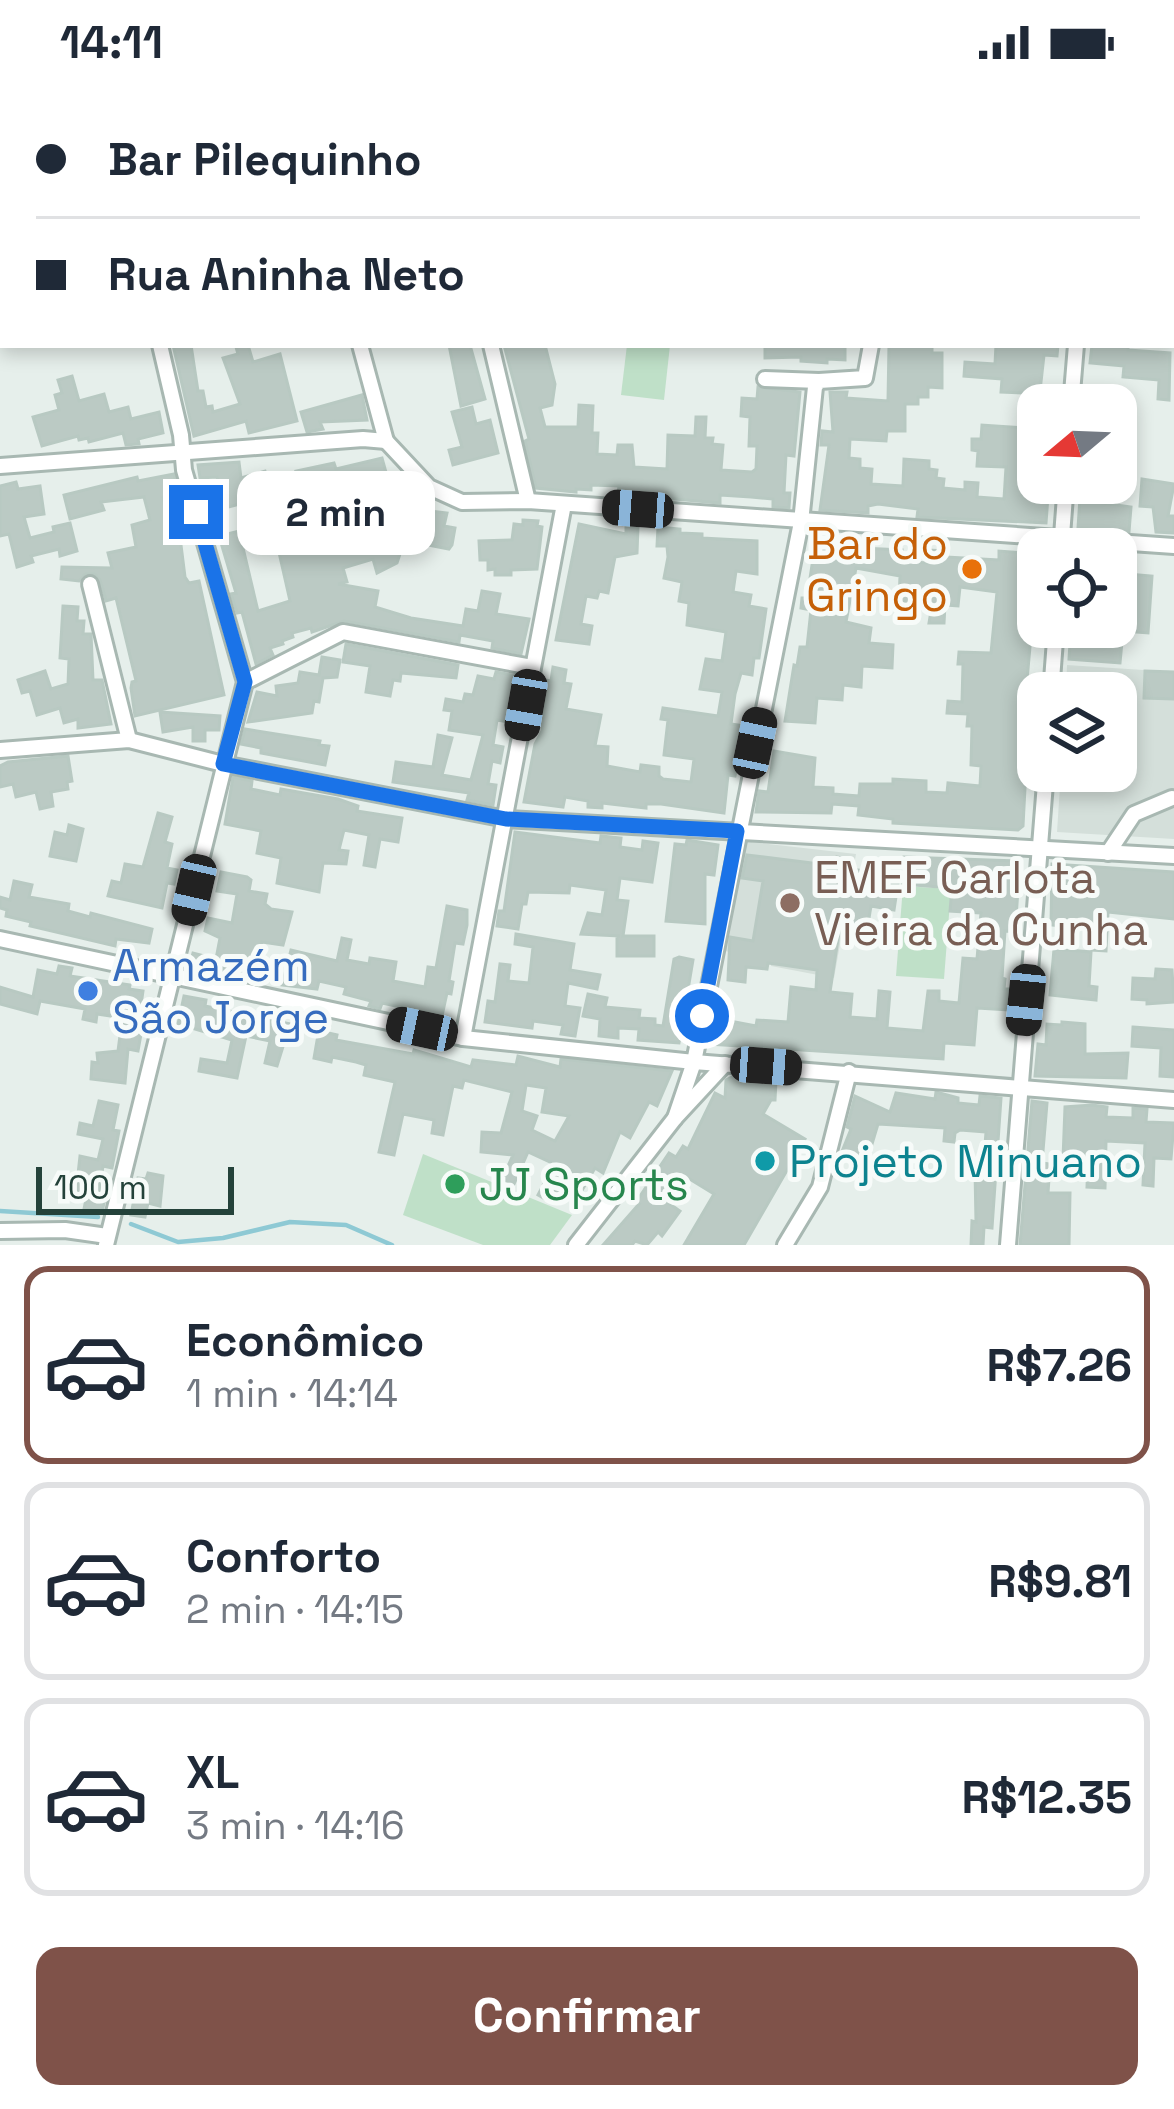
<!DOCTYPE html>
<html lang="pt">
<meta charset="utf-8">
<style>
:root{--surface:#fff;--page:#f2f2f3;--text:#1f2937;--muted:#747a83;--line:#e0e1e3;--accent:#7f5249}
body{margin:0;font-family:"Space Grotesk",sans-serif;background:var(--page);color:var(--text);height:100vh;display:flex;flex-direction:column;font-size:45px;white-space:nowrap}
*{box-sizing:border-box;margin:0}
p{font-size:39px;color:var(--muted)}
.icon{flex:none;width:66px;height:66px;fill:none;stroke:currentColor;stroke-width:2;stroke-linecap:round;stroke-linejoin:round}
.map{position:relative;height:1161px;overflow:hidden}
.sheet{display:flex;flex-direction:column;background:var(--surface);flex:1}
.sheet>*{flex:none}
.guide{position:absolute;left:0px;top:0px;width:1176px;height:264px;box-shadow:0 6px 18px #0003;display:grid;align-content:center;height:264px;padding:0 36px;background:var(--surface)}
.needle{width:78px;rotate:251deg}
.controls{position:absolute;left:1017px;top:300px;display:grid;gap:24px}
.controls a{display:grid;place-items:center;width:120px;height:120px;border-radius:24px;background:var(--surface);box-shadow:0 6px 18px #0003;font-size:60px}
.scale{position:absolute;left:36px;bottom:30px;width:198px;box-sizing:border-box;padding-left:12px;border:6px solid #24423a;border-top:0;font-size:33px;line-height:42px;white-space:nowrap;color:#24423a;-webkit-text-stroke:9px #f7fbf9;paint-order:stroke}
.end{position:absolute;width:54px;height:54px;margin:-27px;border:15px solid #1a73e8;background:#fff;box-shadow:0 0 0 6px #fff}
.from{border-radius:50%}
.bubble{position:absolute;height:84px;border-radius:24px;background:var(--surface);box-shadow:0 6px 18px #0003;font-size:39px;font-weight:800;line-height:84px;text-align:center}
.car{position:absolute;width:36px;height:72px;margin:-36px -18px;border-radius:15px;box-shadow:0 0 9px 3px #0007;background:linear-gradient(#222 24%,#8ab4d8 0 40%,#222 0 76%,#8ab4d8 0 86%,#222 0)}
.guide b{display:flex;align-items:center;gap:42px;height:114px;font-size:45px}
.guide b+b{border-top:3px solid var(--line)}
.guide i{width:30px;height:30px;background:var(--text)}
ul{padding:21px 0 0;list-style:none}
li{display:flex;align-items:center;gap:36px;height:198px;margin:0 24px 18px;padding:0 12px;border:6px solid var(--line);border-radius:24px}
li div{flex:1}
li b{display:block;font-size:45px}
li em{font-style:normal;font-weight:800}
li.on{border-color:var(--accent)}
li>.icon{width:108px;height:108px;stroke-width:1.5}
.cta{display:flex;gap:24px;margin-top:auto;padding:24px 36px}
.cta a{flex:1;height:138px;border-radius:24px;background:var(--accent);color:#fff;font-size:48px;font-weight:800;line-height:138px;text-align:center}
.status{display:flex;justify-content:space-between;align-items:center;height:84px;padding:0 60px;background:var(--surface);direction:ltr}
.status svg{height:33px;fill:currentColor}
.map>svg:first-child{display:block}
.built{fill:#d4dfda}
.green{fill:#bfe0c8}
.lines{fill:none;stroke-linecap:round;stroke-linejoin:round}
.stream{stroke:#8ec9d4;stroke-width:4.5}
.building{fill:#bbcac4;stroke:#b8c9c2;stroke-width:3;fill-rule:evenodd}
.minor-casing{stroke:#a8b8b2;stroke-width:20}
.minor{stroke:#fff;stroke-width:14}
.route{stroke:#1a73e8;stroke-width:15}
.food-dot{fill:#e8710a;stroke:#f7fbf9;stroke-width:4.5}
.education-dot{fill:#8d6e63;stroke:#f7fbf9;stroke-width:4.5}
.shop-dot{fill:#3f7fe0;stroke:#f7fbf9;stroke-width:4.5}
.culture-dot{fill:#0f9aa8;stroke:#f7fbf9;stroke-width:4.5}
.leisure-dot{fill:#2e9e5b;stroke:#f7fbf9;stroke-width:4.5}
.labels{text-anchor:middle;stroke-width:10;stroke-linejoin:round;paint-order:stroke}
.food-label{font-size:45px;fill:#c56008;stroke:#f7fbf9;text-anchor:end}
.education-label{font-size:45px;fill:#785e54;stroke:#f7fbf9;text-anchor:start}
.shop-label{font-size:45px;fill:#366cbe;stroke:#f7fbf9;text-anchor:start}
.culture-label{font-size:45px;fill:#0d838f;stroke:#f7fbf9;text-anchor:start}
.leisure-label{font-size:45px;fill:#27864d;stroke:#f7fbf9;text-anchor:start}
</style>
<div class="status"><b>14:11</b><svg viewBox="0 0 49 12"><path d="M0 12V9h3v3zM5 12V6h3v6zM10 12V3h3v9zM15 12V0h3v12zM26 1h20v11H26zM47 4h2v5h-2z"/></svg></div>
<div class="map">
<svg width="1174" height="1161" viewBox="0 0 1174 1161">
<rect width="100%" height="100%" fill="#e6efeb"/>
<g class="built">
<polygon points="1067,581 1174,588 1174,755 1057,748 1061,687 1116,687 1116,609 1066,609"/>
<polygon points="743,757 856,770 834,894 771,882 771,874 724,867"/>
</g>
<g class="green">
<polygon points="627,261 670,261 664,316 621,311"/>
<polygon points="903,802 951,805 944,895 896,892"/>
<polygon points="423,1070 572,1131 550,1161 483,1161 403,1131"/>
</g>
<g class="lines">
<g class="stream">
<polyline points="0,1127 98,1133"/>
<polyline points="131,1140 178,1158 223,1154 290,1138 346,1141 392,1161"/>
</g>
</g>
<g class="building">
<polygon points="173,261 191,261 198,307 203,307 206,323 212,322 213,328 240,320 223,274 238,270 236,263 244,261 248,261 253,278 280,270 297,337 249,349 246,337 194,352"/>
<polygon points="449,261 470,261 485,315 461,322"/>
<polygon points="504,261 545,261 555,300 552,321 540,324 545,343 578,343 579,321 593,322 592,349 598,349 597,370 617,371 618,361 632,361 634,383 667,385 668,351 695,352 696,333 706,333 705,354 713,354 712,360 723,361 721,386 752,388 756,385 757,362 749,362 750,333 741,332 742,314 757,315 758,303 800,308 794,372 786,371 784,409 790,409 789,424 773,423 773,415 751,413 720,411 720,419 618,410 619,402 591,401 591,406 576,405 576,408 536,404 525,357 529,355"/>
<polygon points="765,261 845,261 845,276 827,275 827,279 801,277 801,273 765,274"/>
<polygon points="889,261 932,261 932,269 942,269 942,304 928,303 928,313 918,313 918,320 905,320 905,347 887,347 886,357 850,355 849,374 860,375 860,384 872,385 871,400 903,402 904,375 929,377 929,385 937,386 936,394 944,395 943,404 965,406 965,398 978,399 977,413 1004,415 1006,383 977,382 978,367 972,366 972,355 981,355 982,341 1038,345 1038,399 1049,399 1046,439 917,433 918,425 878,420 868,422 868,429 820,426 829,361 821,361 822,347 833,348 830,308 847,308 846,314 888,317"/>
<polygon points="996,261 1058,261 1057,272 1044,271 1038,325 1024,324 1025,309 1001,308 1002,295 964,292 965,278 995,280"/>
<polygon points="1092,261 1128,261 1128,266 1170,269 1169,316 1158,315 1159,296 1123,293 1124,282 1090,279"/>
<polygon points="72,292 79,317 104,310 109,328 128,323 131,335 159,328 163,349 138,355 139,360 126,361 123,349 89,358 88,354 79,356 78,352 42,362 33,333 59,326 55,311 62,309 58,296"/>
<polygon points="362,311 367,336 320,338 323,345 307,348 301,328"/>
<polygon points="472,323 476,340 490,336 498,369 453,381 449,366 462,363 452,328"/>
<polygon points="382,374 392,410 371,416 384,456 411,448 407,417 415,418 416,409 431,422 430,427 447,429 444,442 455,444 452,461 449,465 418,459 402,464 397,479 377,489 373,475 343,484 347,498 338,500 378,507 375,523 411,534 463,542 466,525 478,527 482,507 500,510 496,530 529,535 521,570 492,564 493,557 460,551 459,558 344,537 312,548 311,544 292,549 293,553 282,557 283,560 270,564 273,571 256,580 242,528 237,529 231,510 236,509 219,452 239,447 258,527 290,517 278,464 268,433 254,435 251,417 225,424 217,393 200,394 198,381 239,378 241,394 265,387 272,411 301,402 296,387 334,379 336,385"/>
<polygon points="174,390 179,411 163,414 170,445 176,445 181,461 185,493 189,499 199,497 224,611 135,632 131,604 132,598 136,597 116,514 106,517 100,496 94,490 86,490 79,497 61,495 62,483 112,484 108,469 136,463 132,441 150,436 144,413 101,418 104,426 70,435 64,411 137,393 138,397"/>
<polygon points="1142,395 1174,400 1168,432 1174,432 1174,449 1156,448 1153,423 1140,422"/>
<polygon points="16,398 18,405 40,402 44,430 24,433 30,454 54,448 53,443 70,439 77,467 60,472 59,465 31,472 33,478 17,483 9,450 0,452 0,402"/>
<polygon points="1081,399 1103,405 1102,419 1131,423 1129,448 1078,444"/>
<polygon points="523,436 538,437 537,442 542,443 537,485 511,486 511,491 495,491 495,485 488,486 488,476 480,476 479,457 512,456 514,440 523,441"/>
<polygon points="579,440 626,450 626,442 638,443 637,469 615,473 608,509 599,507 597,514 586,512 581,540 592,542 589,560 556,556"/>
<polygon points="658,443 680,445 680,449 702,450 702,454 757,457 757,490 736,487 733,508 751,511 749,522 766,525 759,574 754,574 752,591 741,589 735,610 731,640 745,642 735,692 728,691 724,729 661,720 646,720 646,724 602,719 602,724 588,723 588,717 565,713 563,723 524,718 535,660 542,647 546,596 551,597 553,583 566,586 564,599 571,600 566,625 601,631 595,662 608,663 607,682 640,688 641,681 659,683 659,692 663,695 691,698 694,675 664,671 668,636 661,635 663,624 718,632 722,608 700,605 706,575 722,577 726,548 687,541 689,519 679,517 682,498 664,494 668,473 667,462 657,462"/>
<polygon points="816,455 840,458 839,463 902,466 901,477 927,479 928,466 947,467 946,473 999,476 999,467 1038,470 1037,552 1031,551 1025,619 1033,620 1032,633 1022,633 1019,685 1026,685 1023,742 1018,746 893,739 893,735 858,731 859,722 832,720 831,729 756,728 759,707 768,708 774,667 815,674 813,703 833,704 833,710 859,712 860,700 893,700 893,695 926,697 926,708 947,709 948,699 980,702 981,682 971,681 972,642 967,642 968,630 947,629 948,617 962,618 963,580 958,580 959,568 991,569 997,508 960,503 958,522 945,521 944,539 929,539 931,527 903,523 904,517 899,516 900,492 856,484 846,538 871,544 869,559 893,561 892,584 862,582 861,603 843,601 842,616 817,614 815,639 785,637 794,581 797,582 800,563 807,563 811,526 801,524 802,514 807,514"/>
<polygon points="1116,489 1152,492 1148,549 1123,547 1120,579 1069,575 1071,543 1116,543"/>
<polygon points="63,522 78,523 77,537 84,537 83,550 91,550 93,596 102,596 111,640 78,644 78,635 64,639 60,624 37,631 30,607 22,609 18,596 45,587 51,605 68,600 69,575 60,574"/>
<polygon points="346,560 458,581 456,594 401,589 400,597 393,596 390,612 366,608 370,582 343,578"/>
<polygon points="322,573 340,576 337,593 323,594 319,618 314,617 312,629 248,638 257,608 277,612 276,602 298,599 300,588 319,591"/>
<polygon points="1145,587 1174,588 1174,615 1144,614"/>
<polygon points="496,588 518,592 509,638 497,636 493,661 503,663 500,679 492,677 488,700 496,701 493,721 467,716 469,709 393,698 396,678 433,683 438,651 452,654 442,691 471,696 483,651 449,646 452,627 444,626 446,615 463,618 465,610 473,611 478,592 494,595"/>
<polygon points="160,628 220,632 219,646 205,646 205,657 193,657 193,643 163,648"/>
<polygon points="245,645 320,657 319,661 329,662 325,681 261,669 261,664 241,660"/>
<polygon points="68,672 72,697 67,698 68,705 51,708 53,722 40,725 36,708 16,713 13,700 0,703 0,682 8,678"/>
<polygon points="233,693 252,697 251,705 280,711 281,705 338,715 358,722 357,727 402,734 398,758 380,755 375,783 364,781 369,751 344,746 339,766 348,767 346,780 323,779 319,808 277,799 281,774 257,769 261,747 225,740"/>
<polygon points="158,729 172,733 165,758 172,760 167,784 177,786 174,800 167,799 162,824 108,812 112,797 121,799 125,780 143,783"/>
<polygon points="69,741 83,745 76,777 50,772 55,748 67,751"/>
<polygon points="515,748 600,759 601,752 621,754 620,763 642,766 643,757 658,759 652,798 620,794 617,816 628,817 623,852 654,852 654,872 617,872 617,852 620,852 581,850 588,829 602,831 606,806 570,801 569,809 528,808 526,820 522,820 518,845 497,842 499,827 504,827"/>
<polygon points="687,756 718,761 714,791 705,790 705,840 666,837 675,760 686,761"/>
<polygon points="747,771 836,782 837,773 853,776 852,785 899,793 894,826 871,822 867,846 840,842 830,908 852,910 850,933 877,935 879,907 890,908 887,944 923,947 928,907 939,907 939,917 959,919 963,874 977,875 981,829 950,827 952,804 903,800 904,773 1020,777 1015,848 1005,847 1002,894 1005,895 1004,905 1010,905 1008,926 977,924 974,961 944,959 943,975 709,960 714,934 756,942 757,936 788,938 791,903 816,906 817,886 783,881 768,879 767,885 746,883 745,898 728,896 730,853 753,857 763,797 742,794"/>
<polygon points="1052,780 1174,788 1174,835 1108,828 1106,867 1092,866 1093,845 1051,841"/>
<polygon points="221,788 247,793 251,796 249,807 267,810 265,820 271,825 292,828 283,861 262,858 257,887 232,883 231,890 190,880 193,869 216,875 220,854 205,847 208,834 232,839 237,810 217,807"/>
<polygon points="14,797 32,801 29,813 69,820 68,827 90,833 91,829 152,845 149,859 116,855 115,862 30,842 31,838 6,832 7,826 0,824 0,813 10,816"/>
<polygon points="447,822 467,826 467,841 463,860 455,859 449,897 453,898 451,910 447,909 442,932 382,919 380,925 369,922 371,917 344,910 346,903 319,897 317,905 282,901 291,866 337,877 342,854 351,856 347,876 369,880 370,874 396,878 393,897 425,903 428,883 436,884"/>
<polygon points="516,850 574,860 570,886 600,891 597,905 568,899 565,922 580,924 575,952 561,950 563,941 533,937 532,944 485,938 488,917 495,918 500,880 510,881 508,897 529,899 533,863 515,860"/>
<polygon points="1054,865 1091,868 1089,902 1097,903 1096,916 1050,911"/>
<polygon points="679,873 693,876 679,959 638,956 639,945 618,944 618,954 599,952 600,935 583,932 588,910 607,914 605,923 640,926 639,934 655,935 655,941 663,942 674,875"/>
<polygon points="59,882 72,884 70,892 130,901 129,905 143,907 141,921 146,922 138,967 128,965 125,999 91,995 92,978 98,979 97,969 118,967 121,944 115,943 117,933 97,930 96,938 83,935 85,925 40,917 37,930 0,920 0,903 33,913 38,886 57,890"/>
<polygon points="1156,885 1172,886 1174,918 1147,920 1147,916 1132,915 1133,894 1155,895"/>
<polygon points="184,912 206,916 205,922 290,940 277,982 265,979 270,957 246,952 237,994 199,987 201,975 227,979 232,956 178,940"/>
<polygon points="1062,938 1085,940 1085,970 1128,969 1126,994 1035,992 1038,960 1046,961 1047,940 1062,941"/>
<polygon points="1133,943 1174,946 1174,993 1160,992 1161,964 1132,962"/>
<path d="M 324,948 L 337,951 L 336,956 L 413,970 L 414,966 L 471,983 L 473,976 L 516,981 L 518,972 L 560,983 L 561,975 L 672,987 L 657,1022 L 649,1018 L 630,1054 L 620,1048 L 603,1089 L 595,1084 L 577,1115 L 555,1108 L 550,1118 L 538,1111 L 554,1080 L 528,1068 L 514,1100 L 502,1095 L 513,1071 L 481,1068 L 482,1048 L 501,1049 L 512,1008 L 464,996 L 462,1004 L 453,1002 L 443,1051 L 432,1049 L 434,1036 L 403,1030 L 394,1071 L 379,1068 L 395,998 L 364,991 L 366,981 L 356,978 L 332,973 L 331,978 L 314,974 L 318,951 ZM 526,1001 L 546,1004 L 542,1028 L 569,1032 L 555,1057 L 532,1046 L 537,1032 L 522,1027 Z"/>
<polygon points="734,992 776,996 775,1016 771,1016 763,1030 805,1055 744,1161 684,1161 714,1110 683,1091 667,1118 680,1127 662,1152 658,1148 647,1161 635,1157 632,1161 603,1161 639,1120 636,1118 669,1069 676,1073 683,1062 688,1065 715,1009 725,1014 726,996"/>
<polygon points="936,1008 958,1014 958,1019 979,1021 980,1012 1001,1014 992,1144 984,1143 983,1161 971,1161 972,1137 976,1138 975,1086 983,1086 986,1048 960,1046 955,1049 954,1058 944,1057 945,1044 878,1040 866,1080 841,1070 851,1045 847,1043 855,1012 890,1028 896,1009 935,1015"/>
<polygon points="99,1017 118,1021 113,1046 119,1047 112,1084 103,1082 98,1113 105,1115 102,1128 84,1125 87,1110 76,1108 80,1072 98,1076 103,1055 78,1050 80,1039 93,1042"/>
<polygon points="1032,1017 1047,1019 1042,1079 1050,1080 1048,1109 1070,1109 1069,1161 1020,1161"/>
<polygon points="1092,1021 1107,1023 1106,1033 1133,1034 1133,1024 1147,1025 1146,1038 1174,1039 1171,1075 1154,1074 1153,1102 1143,1101 1145,1059 1106,1057 1105,1104 1087,1103 1088,1076 1063,1075 1065,1023"/>
<polygon points="148,1089 163,1092 160,1122 148,1119 145,1133 131,1131 138,1094 146,1095"/>
</g>
<g class="lines">
<g class="minor-casing">
<g id="minor">
<polyline points="977,0 1017,3"/>
<polyline points="479,3 480,0"/>
<polyline points="810,3 811,0"/>
<polyline points="1094,3 1094,0"/>
<polyline points="0,55 3,55"/>
<polyline points="1173,137 1174,137"/>
<polyline points="360,261 386,357"/>
<polyline points="491,261 528,417"/>
<polyline points="765,295 819,297"/>
<polyline points="1071,321 1076,261"/>
<polyline points="386,357 429,403 462,418 528,417 1174,462"/>
<polyline points="0,382 363,355 386,357"/>
<polyline points="1061,465 1066,399"/>
<polyline points="90,500 129,656"/>
<polyline points="245,598 343,548 532,583"/>
<polyline points="1051,609 1056,543"/>
<polyline points="0,666 129,656 223,680 506,735 1174,772"/>
<polyline points="1108,769 1134,730 1172,714"/>
<polyline points="0,855 463,954 694,978 1174,1016"/>
<polyline points="463,954 564,420"/>
<polyline points="675,1034 694,978 801,438 815,303 819,297 865,294 871,261"/>
<polyline points="0,1147 65,1146 107,1152"/>
<polyline points="106,1161 245,598 184,386 181,351 160,261"/>
<polyline points="576,1161 675,1034 725,980"/>
<polyline points="785,1161 820,1103 849,988"/>
<polyline points="1008,1161 1046,687"/>
</g>
</g>
<use href="#minor" class="minor"/>
</g>
<g class="lines">
<polyline class="route" points="196,428 245,598 223,680 506,735 737,747 702,932"/>
</g>
<circle class="food-dot" cx="972" cy="485" r="12"/>
<circle class="education-dot" cx="790" cy="819" r="12"/>
<circle class="shop-dot" cx="88" cy="907" r="12"/>
<circle class="culture-dot" cx="765" cy="1077" r="12"/>
<circle class="leisure-dot" cx="455" cy="1100" r="12"/>
<g class="labels">
<g class="food-label">
<text x="948" y="475">Bar do<tspan x="948" dy="52">Gringo</tspan></text>
</g>
<g class="education-label">
<text x="814" y="809">EMEF Carlota<tspan x="814" dy="52">Vieira da Cunha</tspan></text>
</g>
<g class="shop-label">
<text x="112" y="897">Armazém<tspan x="112" dy="52">São Jorge</tspan></text>
</g>
<g class="culture-label">
<text x="789" y="1093">Projeto Minuano</text>
</g>
<g class="leisure-label">
<text x="479" y="1116">JJ Sports</text>
</g>
</g>
</svg>
<div class="controls">
<a><svg class="needle" viewBox="-14 -14 28 28"><path d="M0-13l5 13h-10z" fill="#e53935"/><path d="M0 13l5-13h-10z" fill="#747a83"/></svg></a>
<a><svg class="icon" aria-label="locate" viewBox="0 0 24 24"><circle cx="12" cy="12" r="6"/><path d="M12 2v4M12 18v4M2 12h4M18 12h4"/></svg></a>
<a><svg class="icon" aria-label="layers" viewBox="0 0 24 24"><path d="M12 4l9 5-9 5-9-5zM3 14l9 5 9-5"/></svg></a>
</div>
<div class="scale">100 m</div>
<i class="end from" style="left:702px;top:932px"></i>
<i class="end" style="left:196px;top:428px"></i>
<div class="bubble" style="left:237px;top:387px;width:198px">2 min</div>
<i class="car" style="left:638px;top:425px;rotate:274deg"></i>
<i class="car" style="left:526px;top:621px;rotate:190deg"></i>
<i class="car" style="left:755px;top:659px;rotate:12deg"></i>
<i class="car" style="left:194px;top:806px;rotate:193deg"></i>
<i class="car" style="left:1026px;top:916px;rotate:186deg"></i>
<i class="car" style="left:422px;top:945px;rotate:282deg"></i>
<i class="car" style="left:766px;top:982px;rotate:94deg"></i>
<div class="guide">
<b><i class="from"></i>Bar Pilequinho</b>
<b><i></i>Rua Aninha Neto</b>
</div>
</div>
<section class="sheet">
<ul>
<li class="on"><svg class="icon" aria-label="car" viewBox="0 0 24 24"><path d="M5 17H2v-5l4-1 3-4h7l3 4 3 1v5h-3M9 17h6M6 11h13"/><circle cx="7" cy="17" r="2"/><circle cx="17" cy="17" r="2"/></svg><div><b>Econômico</b><p>1 min · 14:14</p></div><em>R$7.26</em></li>
<li><svg class="icon" aria-label="car" viewBox="0 0 24 24"><path d="M5 17H2v-5l4-1 3-4h7l3 4 3 1v5h-3M9 17h6M6 11h13"/><circle cx="7" cy="17" r="2"/><circle cx="17" cy="17" r="2"/></svg><div><b>Conforto</b><p>2 min · 14:15</p></div><em>R$9.81</em></li>
<li><svg class="icon" aria-label="car" viewBox="0 0 24 24"><path d="M5 17H2v-5l4-1 3-4h7l3 4 3 1v5h-3M9 17h6M6 11h13"/><circle cx="7" cy="17" r="2"/><circle cx="17" cy="17" r="2"/></svg><div><b>XL</b><p>3 min · 14:16</p></div><em>R$12.35</em></li>
</ul>
<div class="cta"><a>Confirmar</a></div>
</section>
